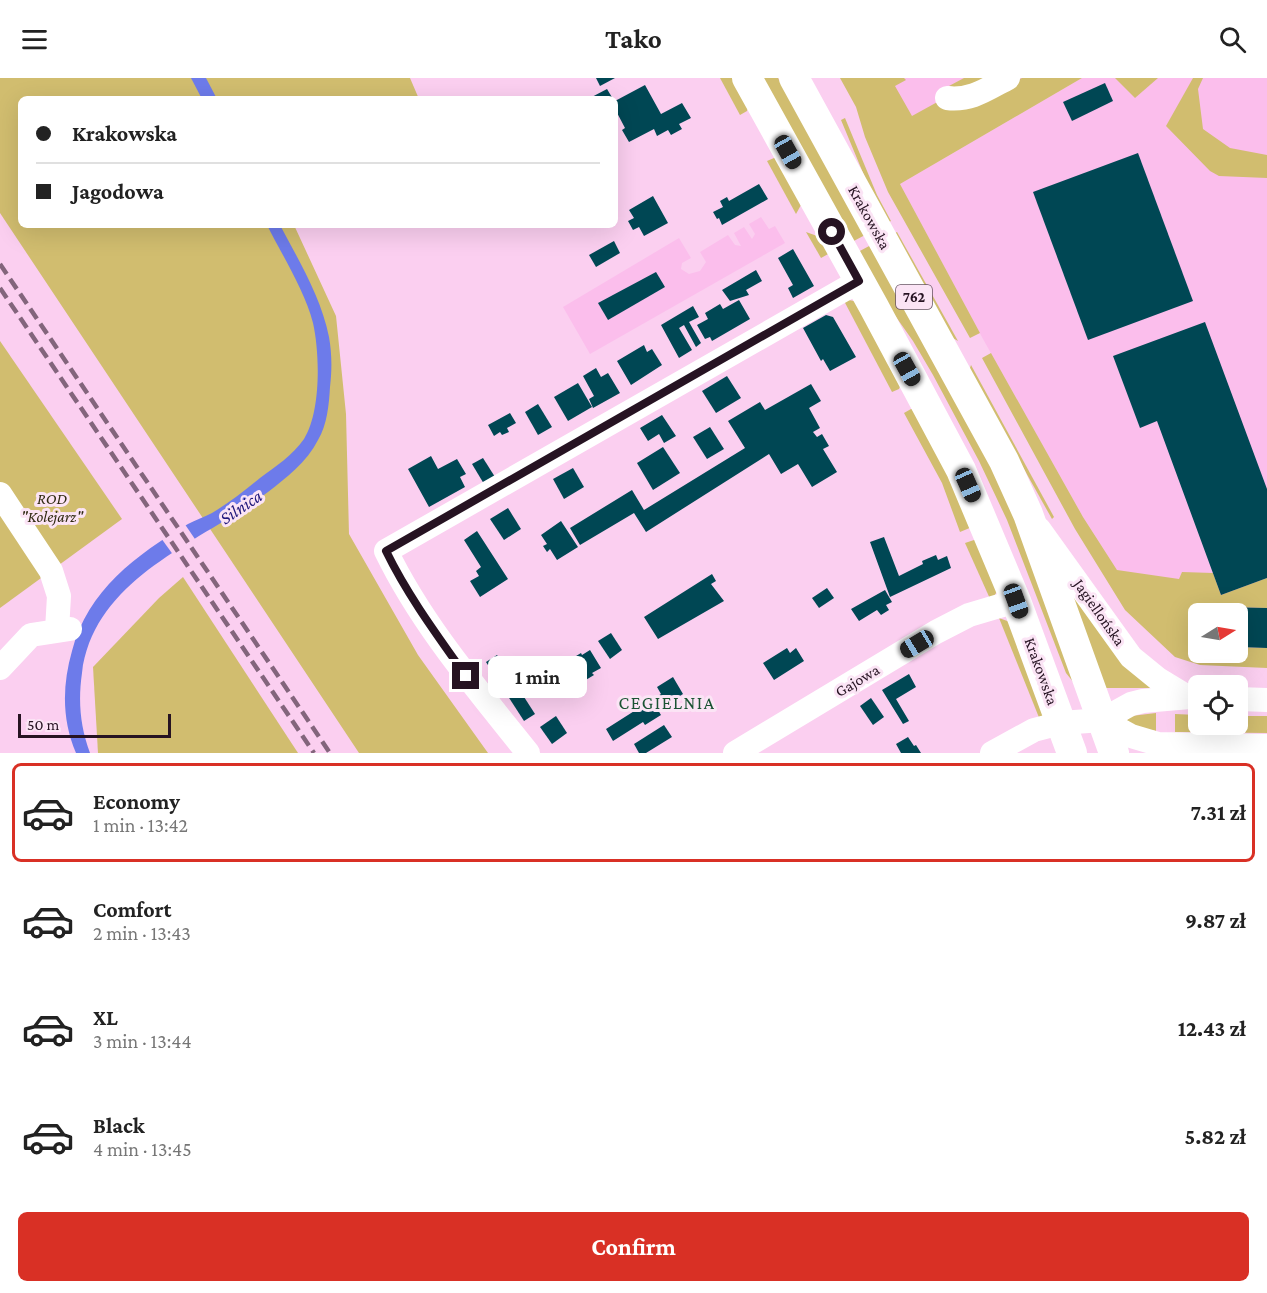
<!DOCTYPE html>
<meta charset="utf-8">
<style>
:root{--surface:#fff;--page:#f2f2f2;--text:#222;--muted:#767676;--line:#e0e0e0;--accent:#d93025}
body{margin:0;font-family:"Crimson Pro",serif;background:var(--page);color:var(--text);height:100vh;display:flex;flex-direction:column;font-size:22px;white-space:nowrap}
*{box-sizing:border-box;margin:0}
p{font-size:20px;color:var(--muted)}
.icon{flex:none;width:33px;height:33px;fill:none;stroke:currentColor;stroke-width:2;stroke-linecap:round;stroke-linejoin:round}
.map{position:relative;height:675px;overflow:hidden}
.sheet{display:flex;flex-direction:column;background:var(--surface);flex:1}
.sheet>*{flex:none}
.hud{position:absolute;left:18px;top:18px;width:600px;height:132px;border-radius:9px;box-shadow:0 6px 24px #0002;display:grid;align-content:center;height:132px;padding:0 18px;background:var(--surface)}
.needle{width:39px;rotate:79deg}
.buttons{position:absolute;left:1188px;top:525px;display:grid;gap:12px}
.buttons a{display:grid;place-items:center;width:60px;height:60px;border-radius:9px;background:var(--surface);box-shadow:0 6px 24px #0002;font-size:30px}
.scale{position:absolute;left:18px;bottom:15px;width:153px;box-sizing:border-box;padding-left:6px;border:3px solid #261322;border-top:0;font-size:16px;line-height:21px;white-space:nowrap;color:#261322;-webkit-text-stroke:4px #fbe4f5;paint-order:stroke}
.end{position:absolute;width:27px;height:27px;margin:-14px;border:8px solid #261322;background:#fff;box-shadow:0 0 0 3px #fff}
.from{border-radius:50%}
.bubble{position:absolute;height:42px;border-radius:9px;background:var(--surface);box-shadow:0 6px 24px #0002;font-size:20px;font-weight:700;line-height:42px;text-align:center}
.car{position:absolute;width:18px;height:36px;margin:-18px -9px;border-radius:8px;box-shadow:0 0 4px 2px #0007;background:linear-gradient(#222 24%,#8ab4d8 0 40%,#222 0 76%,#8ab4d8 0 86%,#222 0)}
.hud b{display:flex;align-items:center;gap:21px;height:57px;font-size:22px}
.hud b+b{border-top:2px solid var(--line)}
.hud i{width:15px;height:15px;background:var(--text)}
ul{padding:10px 0 0;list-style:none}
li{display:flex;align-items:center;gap:18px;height:99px;margin:0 12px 9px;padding:0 6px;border:3px solid transparent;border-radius:9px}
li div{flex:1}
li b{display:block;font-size:22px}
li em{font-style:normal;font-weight:700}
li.active{border-color:var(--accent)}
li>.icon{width:54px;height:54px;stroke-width:1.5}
.button{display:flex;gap:12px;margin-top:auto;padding:12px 18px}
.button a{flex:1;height:69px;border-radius:9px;background:var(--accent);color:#fff;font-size:24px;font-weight:700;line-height:69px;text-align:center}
header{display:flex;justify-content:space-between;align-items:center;height:78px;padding:0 18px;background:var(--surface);font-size:27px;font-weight:700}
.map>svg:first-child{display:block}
.built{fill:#fbbeec}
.green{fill:#d1bd6f}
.water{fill:#6d7bea}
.pier{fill:#fbcff0}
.building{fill:#004754}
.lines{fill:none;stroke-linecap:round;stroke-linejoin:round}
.minor{stroke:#fff;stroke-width:24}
.major{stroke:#fff;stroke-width:30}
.rail{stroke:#83657c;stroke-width:4.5;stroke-dasharray:12 6;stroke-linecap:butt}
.route{stroke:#261322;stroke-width:8}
.labels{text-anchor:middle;stroke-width:6;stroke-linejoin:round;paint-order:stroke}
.shield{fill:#fbe4f5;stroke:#665261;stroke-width:1.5}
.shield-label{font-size:15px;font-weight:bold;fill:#261322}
.street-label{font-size:16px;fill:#261322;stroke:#fbe4f5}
.park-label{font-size:16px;font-style:italic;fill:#2f2911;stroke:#fbe4f5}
.water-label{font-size:18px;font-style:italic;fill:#21197c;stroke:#fbe4f5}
.neighbourhood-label{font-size:18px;letter-spacing:1.5px;fill:#1a5333;stroke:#fbe4f5}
</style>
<header><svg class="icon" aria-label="menu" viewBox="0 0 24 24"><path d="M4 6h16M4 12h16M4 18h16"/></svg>Tako<svg class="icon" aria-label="search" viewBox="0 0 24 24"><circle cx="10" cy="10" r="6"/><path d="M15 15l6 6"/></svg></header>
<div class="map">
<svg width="1267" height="675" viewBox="0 0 1267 675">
<rect width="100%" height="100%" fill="#fbcff0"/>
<g class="built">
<polygon points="889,0 1075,0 935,85"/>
<polygon points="1082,0 1267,0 1267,530 1226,529 1198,536 1117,492 1083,439 983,261 900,106"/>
<polygon points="761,139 769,151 775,148 785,165 590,276 563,229 679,160 691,180 682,185 681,191 689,196 700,193 706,184 700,174 728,157 735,167 741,168 734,155 744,149 752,161 755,156 749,146"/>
</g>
<g class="green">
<polygon points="0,0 410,0 419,21 21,21 21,147 294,147 336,238 346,336 349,456 418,577 488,675 359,675 0,135"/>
<polygon points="720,0 734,0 749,27 747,33 740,37"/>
<polygon points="762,0 778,0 865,157 852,164"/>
<polygon points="840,0 904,0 906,2 895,8 912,38 941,22 976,25 1022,0 1082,0 900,106 980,255 970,260 888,114 865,59 856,29"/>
<polygon points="964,0 995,0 972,13 949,8"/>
<polygon points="1115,0 1158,0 1135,20"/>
<polygon points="1193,0 1203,0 1198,11 1203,51 1230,70 1267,77 1267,100 1219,98 1210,93 1166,48"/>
<polygon points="845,40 877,117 891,143 887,145 871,114 841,42"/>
<polygon points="774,80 778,80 801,127 796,136 767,83"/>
<polygon points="806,154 820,159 830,175 821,180"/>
<polygon points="897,154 958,263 951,259 893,156"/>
<polygon points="871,167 1003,411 1023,460 1074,605 1066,595 1007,442 979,383 933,297 913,263 884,222 858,174"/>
<polygon points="843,221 854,223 860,227 902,304 899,311 892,314"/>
<polygon points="0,263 122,441 0,530"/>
<polygon points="991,275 1083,439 1117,492 1179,501 1182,494 1213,495 1221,517 1267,500 1267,530 1226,529 1225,535 1198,536 1198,574 1238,574 1238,569 1267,570 1267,590 1200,587 1175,579 1125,532 1075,451 982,280"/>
<polygon points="971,287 1054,439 1052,441 969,293"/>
<polygon points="911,331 916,331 972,449 960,454 942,405 904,335"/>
<polygon points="977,461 998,512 991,523 965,465"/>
<polygon points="183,499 298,675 98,675 93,589 159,520"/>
<polygon points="1071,513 1152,610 1105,610"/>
<polygon points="999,540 1010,544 1044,636 1040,642"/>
<polygon points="1156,635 1156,653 1133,649 1126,643 1131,638"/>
<polygon points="1175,636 1198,637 1198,646 1238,646 1238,638 1267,638 1267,655 1175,654"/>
</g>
<g class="water">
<polygon points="191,0 206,0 217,21 202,21"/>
<path d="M 267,147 L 280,147 C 299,183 321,219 329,259 C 332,276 332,292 330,309 C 329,327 327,347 318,362 C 307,384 286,400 268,414 C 200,465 94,499 82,595 C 78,623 80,648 90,675 L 76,675 C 62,642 62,608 72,573 C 88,512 136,477 188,446 C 195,442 205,439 212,435 C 229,425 245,412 260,400 C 275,389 293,377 304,361 C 321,334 320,276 313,245 C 305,213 282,177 267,147 Z"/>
</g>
<polygon class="pier" points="184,445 197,464 174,478 161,460"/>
<g class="building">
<polygon points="596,0 615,0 600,8"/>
<polygon points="1105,5 1113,23 1072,43 1063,24"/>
<polygon points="645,7 661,36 682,25 691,40 679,46 682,51 671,57 668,52 657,58 654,51 629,64 622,52 625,50 615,31 615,23"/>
<polygon points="607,11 613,21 588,21"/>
<polygon points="1138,75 1193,223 1088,262 1033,114"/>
<polygon points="759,106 768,121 722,147 719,140 717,141 713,134 723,129 720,123 727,119 729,123"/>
<polygon points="653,118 668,145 644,158 639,149 633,152 628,143 634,140 629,132"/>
<polygon points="614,163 620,175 596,189 589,177"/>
<polygon points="793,171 814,208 793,220 788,210 793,207 778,180"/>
<polygon points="756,192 762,203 746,212 749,217 730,223 722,212"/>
<polygon points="656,194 665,209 608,242 598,225"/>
<polygon points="739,222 750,241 712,263 710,259 705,261 697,247 708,241 705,235 720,226 723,231"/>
<polygon points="693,228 699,239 689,244 701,265 696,269 684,247 679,250 692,272 679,280 661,247"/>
<polygon points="826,237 833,239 856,279 830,293 823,281 821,283 803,250"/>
<polygon points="1205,244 1267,411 1267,500 1221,517 1157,343 1140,350 1113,278"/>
<polygon points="644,267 647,274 652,271 662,287 631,307 617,283"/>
<polygon points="596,290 601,299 608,295 620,315 593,330 589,321 594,318 583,298"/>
<polygon points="727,298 741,320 716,335 702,313"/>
<polygon points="578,305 592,329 568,343 554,319"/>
<polygon points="811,306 821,323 809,330 820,350 813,354 817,359 822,356 829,368 823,371 837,394 812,409 798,386 781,396 769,376 646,454 634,435 580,467 570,450 632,412 644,432 745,370 728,343 760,324 765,332"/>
<polygon points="538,326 552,349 538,357 525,334"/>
<polygon points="510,335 516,345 507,350 509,354 502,357 500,354 494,358 488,347"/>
<polygon points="662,337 676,358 664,365 659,356 648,363 640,350"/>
<polygon points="710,349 724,371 707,381 693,359"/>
<polygon points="663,369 680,395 653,412 637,385"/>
<polygon points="431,378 438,391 457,381 466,396 460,399 465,409 429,429 408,391"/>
<polygon points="483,380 495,399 484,406 472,386"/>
<polygon points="573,390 584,409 564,421 553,401"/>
<polygon points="508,430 521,451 504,462 490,441"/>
<polygon points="561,443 578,469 557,482 550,471 547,474 543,468 547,466 541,457"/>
<polygon points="477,453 508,501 480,519 470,503 479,498 476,493 481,489 464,462"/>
<polygon points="884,459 899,498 923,486 922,483 936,477 938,482 947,478 951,490 890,519 870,464"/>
<polygon points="712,496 716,503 711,506 724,523 658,561 644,539"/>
<polygon points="827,510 834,520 819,530 812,520"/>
<polygon points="885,512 892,524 886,527 889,532 881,537 877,532 859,543 851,531"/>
<polygon points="1225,529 1267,530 1267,570 1238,569 1238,536 1225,536"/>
<polygon points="611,555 622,572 610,581 598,563"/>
<polygon points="787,570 790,575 796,570 804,583 774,602 763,585"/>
<polygon points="590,572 601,590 592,595 594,597 566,614 553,592 581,575 582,577"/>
<polygon points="497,577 535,636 524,643 486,584"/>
<polygon points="909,596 916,609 896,621 909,643 903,646 882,612"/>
<polygon points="673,599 683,616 658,632 661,637 645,647 643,644 613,663 606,651 661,616 657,609"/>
<polygon points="871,620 884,639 873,647 860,628"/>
<polygon points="556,638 567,655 552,666 540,649"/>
<polygon points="664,647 672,659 646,675 639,675 634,666"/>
<polygon points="908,659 914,668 916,667 921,675 901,675 896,666"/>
</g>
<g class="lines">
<g class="minor">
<path d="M 947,20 C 971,23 987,11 1008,0"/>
<polyline points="0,416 51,493 59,518 57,552"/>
<polyline points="1039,451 1131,579 1158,601 1186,618"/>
<polyline points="0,590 31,557 70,551"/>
<polyline points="1238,621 1267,622"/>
<polyline points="1102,642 1131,658 1158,666 1267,668"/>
<path d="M 528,675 C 477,611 422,547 386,473 L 859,203"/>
<polyline points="735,675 936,554 969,537 1016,523"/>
<polyline points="992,675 1034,652 1061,645 1102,642 1131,626 1143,623 1190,619"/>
</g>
<g class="major">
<polyline points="747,0 874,229 961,392 1016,523 1072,675"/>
<polyline points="794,0 1004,383 1028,436 1114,675"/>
</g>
<g class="rail">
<polyline points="0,186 330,675"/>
<polyline points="0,210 314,675"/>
</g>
</g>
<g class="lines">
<path class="route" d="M 466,598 C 437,557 408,518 386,473 L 859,203 L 832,154"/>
</g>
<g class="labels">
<rect class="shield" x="896" y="207" width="36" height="24" rx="4.5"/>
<g class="shield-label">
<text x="914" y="224">762</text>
</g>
<g class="street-label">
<text transform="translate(870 139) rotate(61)" y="6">Krakowska</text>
<text transform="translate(1100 534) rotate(55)" y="6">Jagiellońska</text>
<text transform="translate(1042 593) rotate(70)" y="6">Krakowska</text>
<text transform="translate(857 602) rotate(-31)" y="6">Gajowa</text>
</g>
<g class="park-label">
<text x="52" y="426">ROD<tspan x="52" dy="18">"Kolejarz"</tspan></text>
</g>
<g class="water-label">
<text transform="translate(241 429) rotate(-34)" y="6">Silnica</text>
</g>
<g class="neighbourhood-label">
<text x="667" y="631">CEGIELNIA</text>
</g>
</g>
</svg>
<div class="buttons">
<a><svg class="needle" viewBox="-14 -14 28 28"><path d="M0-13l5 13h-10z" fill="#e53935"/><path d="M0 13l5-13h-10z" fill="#767676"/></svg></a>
<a><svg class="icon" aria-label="locate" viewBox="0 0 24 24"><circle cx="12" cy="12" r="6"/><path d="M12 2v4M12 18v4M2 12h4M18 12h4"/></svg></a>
</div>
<div class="scale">50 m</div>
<i class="end from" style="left:832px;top:154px"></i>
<i class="end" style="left:466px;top:598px"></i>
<div class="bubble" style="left:488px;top:578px;width:99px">1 min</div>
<i class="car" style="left:788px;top:74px;rotate:151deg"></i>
<i class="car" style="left:907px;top:291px;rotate:151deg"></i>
<i class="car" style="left:968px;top:407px;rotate:156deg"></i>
<i class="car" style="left:1016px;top:523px;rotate:160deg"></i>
<i class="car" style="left:917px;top:566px;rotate:239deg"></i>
<div class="hud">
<b><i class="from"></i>Krakowska</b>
<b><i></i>Jagodowa</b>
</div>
</div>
<section class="sheet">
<ul>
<li class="active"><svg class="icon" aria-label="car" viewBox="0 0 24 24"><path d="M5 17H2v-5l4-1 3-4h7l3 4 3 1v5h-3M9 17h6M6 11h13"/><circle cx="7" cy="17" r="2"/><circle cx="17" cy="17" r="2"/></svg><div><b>Economy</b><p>1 min · 13:42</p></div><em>7.31 zł</em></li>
<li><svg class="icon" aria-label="car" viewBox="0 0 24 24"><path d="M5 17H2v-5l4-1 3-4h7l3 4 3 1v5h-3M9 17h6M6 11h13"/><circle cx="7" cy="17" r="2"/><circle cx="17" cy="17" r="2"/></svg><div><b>Comfort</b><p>2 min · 13:43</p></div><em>9.87 zł</em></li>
<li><svg class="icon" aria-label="car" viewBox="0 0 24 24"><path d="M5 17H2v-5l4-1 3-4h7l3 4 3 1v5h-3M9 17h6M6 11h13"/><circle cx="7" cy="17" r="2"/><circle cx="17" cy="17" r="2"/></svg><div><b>XL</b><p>3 min · 13:44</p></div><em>12.43 zł</em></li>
<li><svg class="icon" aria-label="car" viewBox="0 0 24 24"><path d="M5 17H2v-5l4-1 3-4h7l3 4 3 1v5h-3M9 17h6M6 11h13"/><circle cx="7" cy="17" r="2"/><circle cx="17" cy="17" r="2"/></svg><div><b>Black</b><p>4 min · 13:45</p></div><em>5.82 zł</em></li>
</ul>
<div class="button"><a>Confirm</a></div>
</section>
